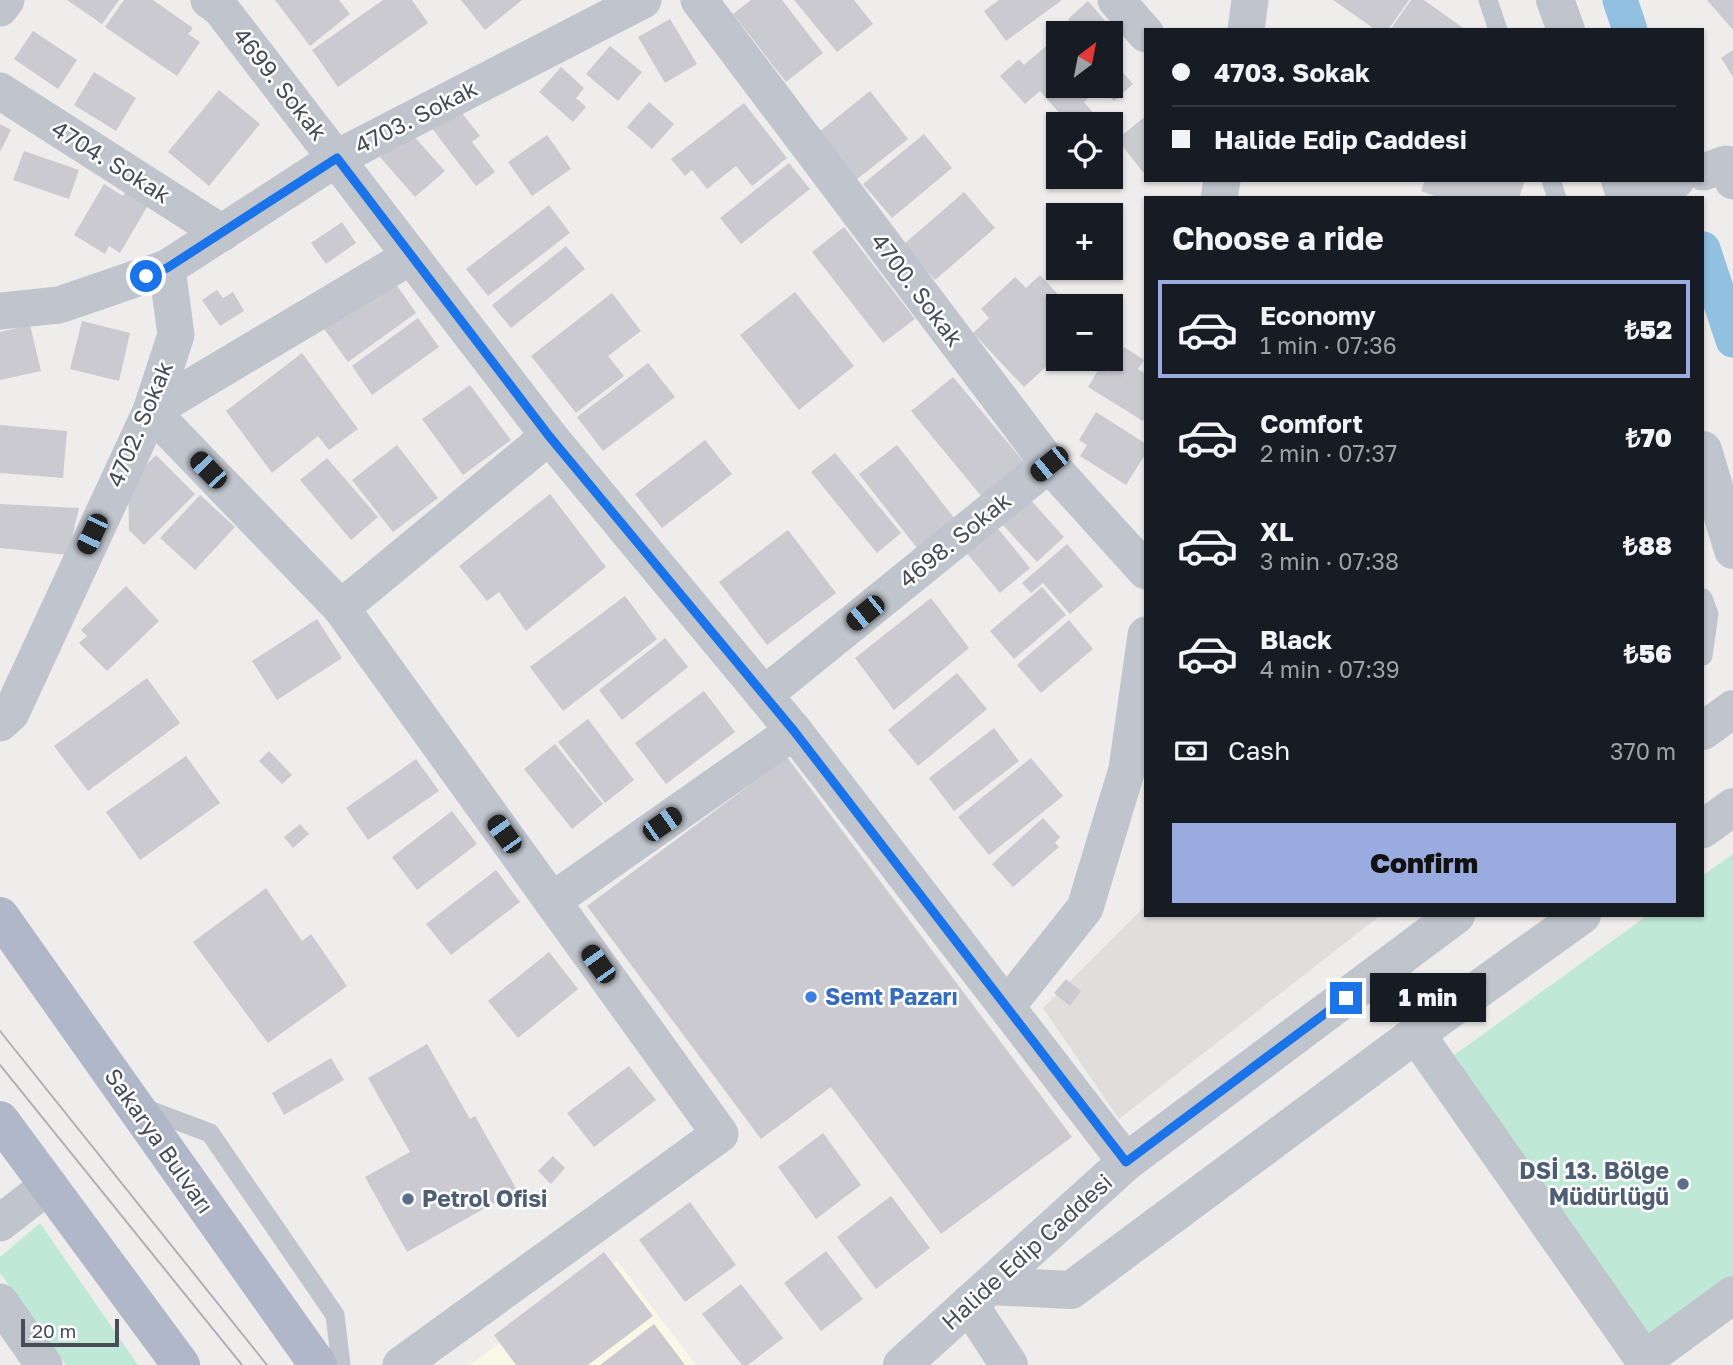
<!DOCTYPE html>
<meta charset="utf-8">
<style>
:root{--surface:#171b24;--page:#242831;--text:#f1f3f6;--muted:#9ea1a6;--line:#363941;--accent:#9aabe0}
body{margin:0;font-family:"Golos Text",sans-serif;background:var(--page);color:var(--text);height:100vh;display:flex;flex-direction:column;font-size:26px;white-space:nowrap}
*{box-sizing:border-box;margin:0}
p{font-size:23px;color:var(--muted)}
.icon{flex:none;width:38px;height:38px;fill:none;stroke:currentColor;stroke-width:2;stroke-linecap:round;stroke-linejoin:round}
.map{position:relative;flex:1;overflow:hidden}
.panel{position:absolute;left:1144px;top:196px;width:560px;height:721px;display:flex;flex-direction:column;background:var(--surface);border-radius:0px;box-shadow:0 2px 5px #0004}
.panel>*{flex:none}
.banner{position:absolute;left:1144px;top:28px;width:560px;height:154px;border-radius:0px;box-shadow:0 2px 5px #0004;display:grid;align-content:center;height:154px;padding:0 28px;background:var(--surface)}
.needle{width:46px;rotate:32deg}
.fabs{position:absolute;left:1046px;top:21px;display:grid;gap:14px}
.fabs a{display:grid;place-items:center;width:77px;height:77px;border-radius:0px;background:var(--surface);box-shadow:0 2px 5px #0004;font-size:35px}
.scale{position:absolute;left:21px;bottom:18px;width:98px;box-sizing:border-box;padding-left:7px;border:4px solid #474c57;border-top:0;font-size:19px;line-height:24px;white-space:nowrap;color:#474c57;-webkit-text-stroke:5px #fff;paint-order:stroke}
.end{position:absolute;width:32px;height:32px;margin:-16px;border:9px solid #1a73e8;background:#fff;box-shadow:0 0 0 4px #fff}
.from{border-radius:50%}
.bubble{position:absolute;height:49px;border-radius:0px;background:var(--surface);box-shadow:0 2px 5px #0004;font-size:23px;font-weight:800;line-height:49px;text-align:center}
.car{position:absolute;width:21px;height:42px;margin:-21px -10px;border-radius:9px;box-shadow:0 0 5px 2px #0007;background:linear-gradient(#222 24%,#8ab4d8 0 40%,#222 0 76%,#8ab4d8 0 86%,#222 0)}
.banner b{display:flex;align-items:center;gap:24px;height:66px;font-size:26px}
.banner b+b{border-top:2px solid var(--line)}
.banner i{width:18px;height:18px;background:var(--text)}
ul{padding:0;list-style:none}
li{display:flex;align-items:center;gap:21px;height:98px;margin:0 14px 10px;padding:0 14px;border:4px solid transparent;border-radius:0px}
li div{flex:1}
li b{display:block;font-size:26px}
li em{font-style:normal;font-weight:800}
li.active{border-color:var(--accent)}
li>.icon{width:63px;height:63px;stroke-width:1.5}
h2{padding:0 28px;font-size:32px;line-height:84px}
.pay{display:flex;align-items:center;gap:18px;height:77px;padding:0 28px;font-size:26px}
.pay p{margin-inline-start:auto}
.action{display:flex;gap:14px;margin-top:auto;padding:14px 28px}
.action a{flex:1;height:80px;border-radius:0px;background:var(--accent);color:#111;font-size:28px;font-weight:800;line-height:80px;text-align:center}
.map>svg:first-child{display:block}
.commercial{fill:#f9f7e6}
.education{fill:#dfdedd}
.green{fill:#bfe8d7}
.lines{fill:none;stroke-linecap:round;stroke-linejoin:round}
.canal{stroke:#91c0e0;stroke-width:35}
.building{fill:#cacad0}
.service{stroke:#bfc4cd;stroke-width:19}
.minor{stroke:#bfc4cd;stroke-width:37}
.tertiary{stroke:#bfc4cd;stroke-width:38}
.primary{stroke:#afb7c8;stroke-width:38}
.tram{stroke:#afb0b6;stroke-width:2}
.route{stroke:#1a73e8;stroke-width:9}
.shop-dot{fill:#3f7fe0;stroke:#fff;stroke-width:2.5}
.service-dot{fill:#5c6f8a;stroke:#fff;stroke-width:2.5}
.labels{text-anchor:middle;stroke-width:5;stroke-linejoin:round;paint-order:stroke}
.street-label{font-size:23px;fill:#474c57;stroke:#fff}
.shop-label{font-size:23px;font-weight:bold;fill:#366cbe;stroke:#fff;text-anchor:start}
.service-label{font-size:23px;font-weight:bold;fill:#4e5e75;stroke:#fff;text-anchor:end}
</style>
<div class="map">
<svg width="1733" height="1365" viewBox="0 0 1733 1365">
<rect width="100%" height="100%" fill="#efedec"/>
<polygon class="commercial" points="617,1261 696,1365 469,1365"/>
<polygon class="education" points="1146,892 1146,915 1381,915 1119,1119 1043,1008 1144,907"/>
<g class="green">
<polygon points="1733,854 1733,1289 1662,1340 1644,1330 1450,1058 1648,915 1703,915 1703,875"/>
<polygon points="40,1223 138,1365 66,1365 0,1273 0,1257"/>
</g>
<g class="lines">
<g class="canal">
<polyline points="1620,0 1630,30"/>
<polyline points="1703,249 1733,340"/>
</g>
</g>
<g class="building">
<polygon points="67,0 119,0 102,24"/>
<polygon points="124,0 153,0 193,28 188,34 200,42 177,76 105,27"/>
<polygon points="275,0 339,0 350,14 310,46"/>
<polygon points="383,0 412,0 428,23 338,87 312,50"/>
<polygon points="461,0 522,0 485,30"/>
<polygon points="751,0 782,0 823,53 786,82 733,14"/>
<polygon points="794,0 854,0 873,24 837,52"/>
<polygon points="999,0 1062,0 1006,41 984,11"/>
<polygon points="1333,0 1409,0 1388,30 1376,30"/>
<polygon points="1411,0 1424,0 1466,30 1390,30"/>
<polygon points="1707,0 1733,0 1733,30"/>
<polygon points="1088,1 1114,31 1111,33 1060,33 1071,24 1068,19"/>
<polygon points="670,19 697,64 665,83 638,37"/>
<polygon points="33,31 77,60 58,89 14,59"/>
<polygon points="1059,35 1059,86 1111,86 1111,59 1133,84 1114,101 1101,87 1084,102 1095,115 1085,124 1069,124 1040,91 1025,104 1000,76 1019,59 1024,65"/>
<polygon points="610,46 642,72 618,101 586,74"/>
<polygon points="1733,50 1733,77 1721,58"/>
<polygon points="561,67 584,88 576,98 586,107 573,122 539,92"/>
<polygon points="94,72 136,98 116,131 74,105"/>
<polygon points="219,90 260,124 209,186 168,152"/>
<polygon points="870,91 908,139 856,180 819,132"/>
<polygon points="649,102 674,124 652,149 627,127"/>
<polygon points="744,103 787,158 752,186 736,166 707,189 692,170 685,176 671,159"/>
<polygon points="457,107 480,136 472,142 495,172 476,186 431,127"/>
<polygon points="1146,116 1146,176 1117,139"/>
<polygon points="0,124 11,130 0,152"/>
<polygon points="409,131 445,171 415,197 380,157"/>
<polygon points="924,134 952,168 892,218 863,184"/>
<polygon points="547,135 571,169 532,196 508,162"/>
<polygon points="24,151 79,170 69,199 13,180"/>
<polygon points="789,163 810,189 741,244 720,218"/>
<polygon points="1425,180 1525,180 1519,198 1440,198 1421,191"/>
<polygon points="104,184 123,196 128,188 150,202 120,253 109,246 105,254 74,235"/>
<polygon points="964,192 995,228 935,280 903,245"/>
<polygon points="549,205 570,233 488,296 466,269"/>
<polygon points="342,222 356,243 326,264 311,243"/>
<polygon points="844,227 915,319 883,343 812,252"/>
<polygon points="566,246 585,269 511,328 492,305"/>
<polygon points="389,274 416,313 348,362 320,323"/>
<polygon points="1040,275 1069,306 1059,306 1059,355 1024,387 973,333 989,318 981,309 1015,277 1026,288"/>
<polygon points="217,290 223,298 233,292 244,311 220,326 202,300"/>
<polygon points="795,292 854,366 799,410 740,335"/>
<polygon points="612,293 641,331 608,356 624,376 576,413 531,356"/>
<polygon points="418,318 439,347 372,395 352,366"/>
<polygon points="82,321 130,333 119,381 70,369"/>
<polygon points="30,325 41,371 0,380 0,332"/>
<polygon points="1124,347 1144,360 1138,369 1146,374 1146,417 1143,421 1088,387 1100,367 1108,372"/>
<polygon points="302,353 358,429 329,450 318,436 272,473 226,411"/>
<polygon points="648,363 675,397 603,451 577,417"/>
<polygon points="953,377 1024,462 982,497 911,411"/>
<polygon points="470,385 511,440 463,475 422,419"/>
<polygon points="1096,412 1146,444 1146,453 1126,485 1080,456 1087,445 1079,440"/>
<polygon points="0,425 67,431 63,478 0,473"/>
<polygon points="705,440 732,474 662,528 635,494"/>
<polygon points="397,445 438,498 393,532 352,480"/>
<polygon points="897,445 955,519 917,548 859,474"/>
<polygon points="835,453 901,533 877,553 811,472"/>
<polygon points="156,455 195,494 144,545 129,530 128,483"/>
<polygon points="327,458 378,517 351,540 300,480"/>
<polygon points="550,494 606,567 526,631 499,592 487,601 459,566"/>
<polygon points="200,495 235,527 195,570 160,538"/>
<polygon points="1029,498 1064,537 1037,562 1001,523"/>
<polygon points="0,504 79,508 68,555 0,548"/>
<polygon points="995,525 1030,568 1000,593 965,551"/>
<polygon points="788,530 836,593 767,645 719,582"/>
<polygon points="1067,544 1103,586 1070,614 1043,583 1031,593 1022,583"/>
<polygon points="126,586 159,621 107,671 79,643 87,636 81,630"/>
<polygon points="1042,587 1066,615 1014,659 990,631"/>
<polygon points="625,596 657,639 563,711 530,667"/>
<polygon points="931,598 969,648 894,710 855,658"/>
<polygon points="317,619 342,658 277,700 252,661"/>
<polygon points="1069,620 1093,649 1041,693 1017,665"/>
<polygon points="665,638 688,667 622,720 599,690"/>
<polygon points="957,673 987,709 918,766 888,730"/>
<polygon points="147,678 180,723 88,791 54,746"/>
<polygon points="704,691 735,732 666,784 635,743"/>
<polygon points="588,719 634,780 605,803 558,742"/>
<polygon points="994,728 1019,761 954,811 929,778"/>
<polygon points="555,744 603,804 572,829 524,769"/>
<polygon points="269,751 292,775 282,784 259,761"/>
<polygon points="186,756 220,803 140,860 106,812"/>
<polygon points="787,757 1072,1137 941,1234 831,1087 761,1139 587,906"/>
<polygon points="1031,758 1063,796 989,855 958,817"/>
<polygon points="416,759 439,791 368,840 346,808"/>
<polygon points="452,811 477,844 417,890 392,857"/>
<polygon points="1043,818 1060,837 1055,843 1059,847 1013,887 992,864"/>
<polygon points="300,824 309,834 293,848 284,837"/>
<polygon points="496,870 520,902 451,955 426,924"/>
<polygon points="266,888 302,941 311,934 347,986 268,1043 193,942"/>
<polygon points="549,952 578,989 518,1038 488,1001"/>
<polygon points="1066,979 1081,991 1070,1006 1054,993"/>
<polygon points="427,1044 470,1119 475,1116 517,1190 407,1252 365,1177 410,1152 368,1078"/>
<polygon points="331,1058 344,1080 284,1115 272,1093"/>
<polygon points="629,1066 656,1100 594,1147 567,1113"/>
<polygon points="823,1133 861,1185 816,1219 778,1167"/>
<polygon points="553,1156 565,1168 551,1184 538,1171"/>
<polygon points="891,1196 930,1248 876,1289 837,1237"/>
<polygon points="690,1202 736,1265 685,1302 639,1240"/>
<polygon points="826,1251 863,1299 821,1331 784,1283"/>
<polygon points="604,1252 653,1316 588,1365 516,1365 494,1335"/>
<polygon points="741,1284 783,1338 748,1365 742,1365 702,1314"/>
<polygon points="654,1324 685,1365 600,1365"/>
</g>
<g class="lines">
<g class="service">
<polyline points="1488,0 1498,30"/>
<polyline points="1551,180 1557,198"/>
<polyline points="1703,598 1709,614 1703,656"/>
<polyline points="141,1107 210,1133 335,1315 341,1365"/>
</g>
<g class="minor">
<polyline points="209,0 221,9 549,436 794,731 1126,1162"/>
<polyline points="699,0 1049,464 1146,571"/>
<polyline points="1116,0 1146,34"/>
<polyline points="0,8 6,0"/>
<polyline points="1246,30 1250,0"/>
<polyline points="0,91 222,233"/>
<polyline points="1703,172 1726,164 1733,181"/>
<polyline points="1626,197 1676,180"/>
<polyline points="1219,198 1222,180"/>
<polyline points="0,311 59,305 167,268 337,158 643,0"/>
<polyline points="341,608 549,436"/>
<polyline points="764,695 1049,464"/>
<polyline points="0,723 11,713 151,411 176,335 167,268"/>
<polyline points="552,901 794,731"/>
<polyline points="1007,1006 1085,908 1127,769 1146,635"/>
<polyline points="0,1223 49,1185"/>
<polyline points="0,1302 44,1365"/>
<polyline points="401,1365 720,1134 341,608 151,411 411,256"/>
</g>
<g class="tertiary">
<polyline points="1555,0 1566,30"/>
<polyline points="1620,180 1626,198"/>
<polyline points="1703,450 1733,550"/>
<polyline points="1703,731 1733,709"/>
<polyline points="1703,829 1733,807"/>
<polyline points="1416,1034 1648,1365"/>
<polyline points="990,1286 1071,1290 1416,1034 1582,915"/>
<polyline points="969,1304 1009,1365"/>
<polyline points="1644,1360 1733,1295"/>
<polyline points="902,1365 1126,1162 1456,915"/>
</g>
<g class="primary">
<polyline points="0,916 318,1365"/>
<polyline points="0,1120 181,1365"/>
</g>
<g class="tram">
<polyline points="0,1031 267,1365"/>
<polyline points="0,1065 242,1365"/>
</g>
</g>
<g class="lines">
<polyline class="route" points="146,276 167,268 337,158 549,436 794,731 1126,1162 1346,998"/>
</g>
<circle class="shop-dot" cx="811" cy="997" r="7"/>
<g class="service-dot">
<circle cx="1683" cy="1184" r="7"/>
<circle cx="408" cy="1199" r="7"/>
</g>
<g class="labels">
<g class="street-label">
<text transform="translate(280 84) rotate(52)" y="8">4699. Sokak</text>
<text transform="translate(416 117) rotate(-27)" y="8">4703. Sokak</text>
<text transform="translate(111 162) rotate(32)" y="8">4704. Sokak</text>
<text transform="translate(917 290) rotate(53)" y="8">4700. Sokak</text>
<text transform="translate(140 424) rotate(-67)" y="8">4702. Sokak</text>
<text transform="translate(955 540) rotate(-39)" y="8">4698. Sokak</text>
<text transform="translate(159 1141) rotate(55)" y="8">Sakarya Bulvarı</text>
<text transform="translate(1027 1252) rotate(-42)" y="8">Halide Edip Caddesi</text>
</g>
<g class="shop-label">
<text x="825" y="1005">Semt Pazarı</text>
</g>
<g class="service-label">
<text x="1669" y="1179">DSİ 13. Bölge<tspan x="1669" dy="26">Müdürlüğü</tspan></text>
<text x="422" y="1207" text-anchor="start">Petrol Ofisi</text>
</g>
</g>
</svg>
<div class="fabs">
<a><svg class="needle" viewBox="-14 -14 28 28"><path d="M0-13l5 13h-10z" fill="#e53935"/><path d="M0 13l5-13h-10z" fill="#9ea1a6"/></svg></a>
<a><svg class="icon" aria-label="locate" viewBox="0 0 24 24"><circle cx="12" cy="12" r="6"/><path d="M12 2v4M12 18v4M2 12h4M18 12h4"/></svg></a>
<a>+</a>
<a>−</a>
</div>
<div class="scale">20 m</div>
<i class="end from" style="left:146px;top:276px"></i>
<i class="end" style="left:1346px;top:998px"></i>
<div class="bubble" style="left:1370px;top:973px;width:116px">1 min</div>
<i class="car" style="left:1049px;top:464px;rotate:231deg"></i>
<i class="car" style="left:208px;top:470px;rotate:316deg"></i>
<i class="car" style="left:92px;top:534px;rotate:205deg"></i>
<i class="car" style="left:865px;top:613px;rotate:231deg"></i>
<i class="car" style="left:662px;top:824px;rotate:55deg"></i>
<i class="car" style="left:504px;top:834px;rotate:324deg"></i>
<i class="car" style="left:598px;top:964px;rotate:324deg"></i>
<div class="banner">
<b><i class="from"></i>4703. Sokak</b>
<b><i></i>Halide Edip Caddesi</b>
</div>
<section class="panel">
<h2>Choose a ride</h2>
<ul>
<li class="active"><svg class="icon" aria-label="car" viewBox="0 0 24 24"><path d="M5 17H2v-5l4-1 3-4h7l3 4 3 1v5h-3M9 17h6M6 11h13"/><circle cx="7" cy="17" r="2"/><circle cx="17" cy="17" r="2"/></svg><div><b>Economy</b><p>1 min · 07:36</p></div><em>₺52</em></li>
<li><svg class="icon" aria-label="car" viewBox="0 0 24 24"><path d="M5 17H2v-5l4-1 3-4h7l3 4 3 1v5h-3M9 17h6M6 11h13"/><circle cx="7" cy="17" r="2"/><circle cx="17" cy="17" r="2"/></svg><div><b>Comfort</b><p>2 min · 07:37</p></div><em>₺70</em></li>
<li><svg class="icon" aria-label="car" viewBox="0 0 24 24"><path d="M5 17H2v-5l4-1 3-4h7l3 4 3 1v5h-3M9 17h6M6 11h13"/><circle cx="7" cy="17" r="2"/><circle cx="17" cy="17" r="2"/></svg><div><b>XL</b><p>3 min · 07:38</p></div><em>₺88</em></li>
<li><svg class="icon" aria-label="car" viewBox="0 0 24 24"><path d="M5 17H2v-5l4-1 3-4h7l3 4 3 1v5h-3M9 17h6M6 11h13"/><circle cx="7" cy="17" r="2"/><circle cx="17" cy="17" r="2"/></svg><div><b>Black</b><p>4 min · 07:39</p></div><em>₺56</em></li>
</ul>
<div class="pay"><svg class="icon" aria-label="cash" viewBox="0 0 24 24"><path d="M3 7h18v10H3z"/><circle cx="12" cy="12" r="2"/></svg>Cash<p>370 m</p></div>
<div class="action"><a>Confirm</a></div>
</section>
</div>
